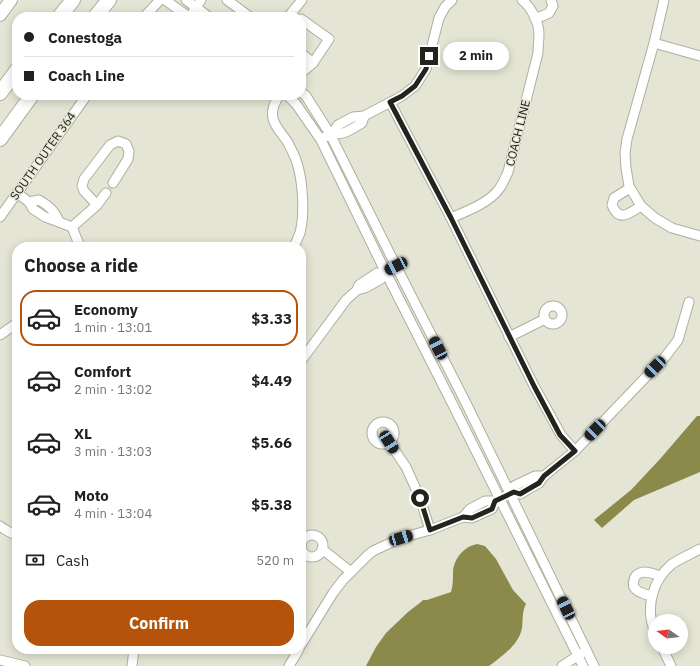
<!DOCTYPE html>
<meta charset="utf-8">
<style>
:root{--surface:#fff;--page:#f2f2f2;--text:#202124;--muted:#757577;--line:#e0e0e0;--accent:#b45309}
body{margin:0;font-family:"IBM Plex Sans",sans-serif;background:var(--page);color:var(--text);height:100vh;display:flex;flex-direction:column;font-size:15px;white-space:nowrap}
*{box-sizing:border-box;margin:0}
p{font-size:13px;color:var(--muted)}
.icon{flex:none;width:22px;height:22px;fill:none;stroke:currentColor;stroke-width:2;stroke-linecap:round;stroke-linejoin:round}
.map{position:relative;flex:1;overflow:hidden}
.side{position:absolute;left:12px;top:242px;width:294px;height:412px;display:flex;flex-direction:column;background:var(--surface);border-radius:16px;box-shadow:0 2px 10px #0003}
.side>*{flex:none}
.hud{position:absolute;left:12px;top:12px;width:294px;height:88px;border-radius:16px;box-shadow:0 2px 10px #0003;display:grid;align-content:center;height:88px;padding:0 12px;background:var(--surface)}
.needle{width:26px;rotate:284deg}
.fabs{position:absolute;left:648px;top:614px;display:grid;gap:8px}
.fabs a{display:grid;place-items:center;width:40px;height:40px;border-radius:50%;background:var(--surface);box-shadow:0 2px 10px #0003;font-size:20px}
.end{position:absolute;width:18px;height:18px;margin:-9px;border:5px solid #24241e;background:#fff;box-shadow:0 0 0 2px #fff}
.from{border-radius:50%}
.bubble{position:absolute;height:28px;border-radius:14px;background:var(--surface);box-shadow:0 2px 10px #0003;font-size:13px;font-weight:800;line-height:28px;text-align:center}
.car{position:absolute;width:12px;height:24px;margin:-12px -6px;border-radius:5px;box-shadow:0 0 3px 1px #0007;background:linear-gradient(#222 24%,#8ab4d8 0 40%,#222 0 76%,#8ab4d8 0 86%,#222 0)}
.hud b{display:flex;align-items:center;gap:14px;height:38px;font-size:15px}
.hud b+b{border-top:1px solid var(--line)}
.hud i{width:10px;height:10px;background:var(--text)}
ul{padding:0;list-style:none}
li{display:flex;align-items:center;gap:12px;height:56px;margin:0 8px 6px;padding:0 4px;border:2px solid transparent;border-radius:16px}
li div{flex:1}
li b{display:block;font-size:15px}
li em{font-style:normal;font-weight:800}
li.current{border-color:var(--accent)}
li>.icon{width:36px;height:36px;stroke-width:1.5}
h2{padding:0 12px;font-size:18px;line-height:48px}
.pay{display:flex;align-items:center;gap:10px;height:44px;padding:0 12px;font-size:15px}
.pay p{margin-inline-start:auto}
.cta{display:flex;gap:8px;margin-top:auto;padding:8px 12px}
.cta a{flex:1;height:46px;border-radius:16px;background:var(--accent);color:#fff;font-size:16px;font-weight:800;line-height:46px;text-align:center}
.map>svg:first-child{display:block}
.water{fill:#8b8a4a}
.lines{fill:none;stroke-linecap:round;stroke-linejoin:round}
.minor-casing{stroke:#afafa0;stroke-width:11}
.major-casing{stroke:#afafa0;stroke-width:14}
.highway-casing{stroke:#afafa0;stroke-width:16}
.minor{stroke:#fff;stroke-width:9}
.major{stroke:#fff;stroke-width:12}
.highway{stroke:#fff;stroke-width:14}
.route{stroke:#24241e;stroke-width:5}
.labels{text-anchor:middle;stroke-width:3;stroke-linejoin:round;paint-order:stroke}
.street-label{font-size:12px;fill:#24241e;stroke:#e5e5d5}
</style>
<div class="map">
<svg width="700" height="666" viewBox="0 0 700 666">
<rect width="100%" height="100%" fill="#e5e5d5"/>
<g class="water">
<polygon points="697,416 700,416 700,472 634,500 602,528 594,520 631,490 660,459"/>
<path d="M 477,544 L 485,546 L 496,559 L 513,590 L 526,604 C 522,611 523,620 522,628 C 519,645 501,657 489,666 L 366,666 L 376,647 L 386,633 L 408,612 L 421,602 L 423,600 L 427,600 L 451,592 C 453,585 453,579 453,572 C 454,559 463,547 477,544 Z"/>
</g>
<g class="lines">
<g class="minor-casing">
<g id="minor">
<polyline points="165,0 189,17"/>
<polyline points="186,0 209,17"/>
<polyline points="227,0 250,17"/>
<polyline points="664,0 654,43 627,139 625,153 626,168 629,186 641,206 655,218 672,228 700,236"/>
<polyline points="193,12 201,0"/>
<polyline points="144,17 160,0"/>
<polyline points="288,17 302,0"/>
<polyline points="301,19 329,39 313,63"/>
<polyline points="535,19 549,13 553,6 551,0"/>
<polyline points="654,43 700,56"/>
<polyline points="301,53 313,63 301,73"/>
<polyline points="301,92 306,96 330,134 396,266 466,403 594,666"/>
<path d="M 279,95 C 277,99 274,104 273,109 C 270,122 280,131 287,141 C 290,147 294,154 296,160 C 303,179 305,214 300,233 C 298,238 296,242 294,247"/>
<polyline points="287,95 296,104 321,140 385,271 455,409 583,666"/>
<polyline points="390,102 451,218 534,386 561,435 575,451"/>
<path d="M 333,133 C 344,136 353,128 362,123 L 364,116"/>
<polyline points="325,137 333,133 338,125 340,124 353,117 364,116 402,96 415,86 426,69 439,18 445,7 452,0"/>
<path d="M 630,188 L 614,198 L 612,205 C 619,223 630,213 641,206"/>
<polyline points="17,193 29,202 33,209 45,217 59,222 72,227 80,247"/>
<path d="M 29,202 L 39,200 C 49,206 55,211 59,222"/>
<polyline points="97,205 84,191 82,186 84,179 110,145 118,141 126,144 129,151 128,159 113,183"/>
<polyline points="0,217 87,95"/>
<path d="M 451,218 C 467,211 489,203 499,189 C 503,184 505,178 508,172 L 538,53 C 538,46 539,40 539,34 C 539,22 531,7 522,0"/>
<polyline points="72,227 97,205 106,193"/>
<polyline points="357,290 365,288 381,279 383,273"/>
<circle cx="553" cy="315" r="9"/>
<polyline points="0,335 17,323"/>
<polyline points="509,337 545,319"/>
<polyline points="301,361 346,300 357,290 359,285 377,273 383,273 389,269"/>
<circle cx="383" cy="433" r="11"/>
<polyline points="389,442 406,467 420,498 430,530"/>
<polyline points="514,492 514,486 535,476 544,476"/>
<polyline points="463,517 472,518 492,509 495,501"/>
<polyline points="0,526 4,529 17,536"/>
<circle cx="312" cy="546" r="11"/>
<polyline points="322,549 351,572"/>
<path d="M 652,596 C 644,594 630,591 634,580 C 634,577 637,574 640,573 C 646,570 655,575 661,576"/>
<path d="M 655,632 C 645,609 652,580 672,564 C 681,558 691,554 700,549"/>
<polyline points="301,645 333,593 343,580 368,555 373,551 401,538 430,530 463,517 470,509 485,501 495,501 514,492 520,494 539,483 544,476 575,451 665,357 678,340 689,302"/>
<polyline points="662,647 671,666"/>
<polyline points="0,660 25,666"/>
<polyline points="132,666 134,649"/>
<polyline points="289,666 299,649"/>
<polyline points="562,666 582,653"/>
</g>
</g>
<g class="major-casing">
<polyline id="major" points="0,15 11,0"/>
</g>
<g class="highway-casing">
<g id="highway">
<polyline points="59,17 73,0"/>
<polyline points="95,17 109,0"/>
<polyline points="0,93 17,70"/>
<polyline points="0,139 32,95"/>
</g>
</g>
<use href="#minor" class="minor"/>
<use href="#major" class="major"/>
<use href="#highway" class="highway"/>
</g>
<g class="lines">
<polyline class="route" points="420,498 430,530 463,517 472,518 492,509 495,501 514,492 520,494 539,483 544,476 575,451 560,435 534,386 451,218 390,102 402,96 415,86 426,69 429,56"/>
</g>
<g class="labels">
<g class="street-label">
<text transform="translate(518 133) rotate(-76)" y="4">COACH LINE</text>
<text transform="translate(43 156) rotate(-55)" y="4">SOUTH OUTER 364</text>
</g>
</g>
</svg>
<div class="fabs">
<a><svg class="needle" viewBox="-14 -14 28 28"><path d="M0-13l5 13h-10z" fill="#e53935"/><path d="M0 13l5-13h-10z" fill="#757577"/></svg></a>
</div>
<i class="end from" style="left:420px;top:498px"></i>
<i class="end" style="left:429px;top:56px"></i>
<div class="bubble" style="left:443px;top:42px;width:66px">2 min</div>
<i class="car" style="left:396px;top:266px;rotate:243deg"></i>
<i class="car" style="left:438px;top:348px;rotate:333deg"></i>
<i class="car" style="left:655px;top:367px;rotate:224deg"></i>
<i class="car" style="left:595px;top:430px;rotate:224deg"></i>
<i class="car" style="left:389px;top:442px;rotate:148deg"></i>
<i class="car" style="left:401px;top:538px;rotate:74deg"></i>
<i class="car" style="left:566px;top:608px;rotate:334deg"></i>
<div class="hud">
<b><i class="from"></i>Conestoga</b>
<b><i></i>Coach Line</b>
</div>
<section class="side">
<h2>Choose a ride</h2>
<ul>
<li class="current"><svg class="icon" aria-label="car" viewBox="0 0 24 24"><path d="M5 17H2v-5l4-1 3-4h7l3 4 3 1v5h-3M9 17h6M6 11h13"/><circle cx="7" cy="17" r="2"/><circle cx="17" cy="17" r="2"/></svg><div><b>Economy</b><p>1 min · 13:01</p></div><em>$3.33</em></li>
<li><svg class="icon" aria-label="car" viewBox="0 0 24 24"><path d="M5 17H2v-5l4-1 3-4h7l3 4 3 1v5h-3M9 17h6M6 11h13"/><circle cx="7" cy="17" r="2"/><circle cx="17" cy="17" r="2"/></svg><div><b>Comfort</b><p>2 min · 13:02</p></div><em>$4.49</em></li>
<li><svg class="icon" aria-label="car" viewBox="0 0 24 24"><path d="M5 17H2v-5l4-1 3-4h7l3 4 3 1v5h-3M9 17h6M6 11h13"/><circle cx="7" cy="17" r="2"/><circle cx="17" cy="17" r="2"/></svg><div><b>XL</b><p>3 min · 13:03</p></div><em>$5.66</em></li>
<li><svg class="icon" aria-label="car" viewBox="0 0 24 24"><path d="M5 17H2v-5l4-1 3-4h7l3 4 3 1v5h-3M9 17h6M6 11h13"/><circle cx="7" cy="17" r="2"/><circle cx="17" cy="17" r="2"/></svg><div><b>Moto</b><p>4 min · 13:04</p></div><em>$5.38</em></li>
</ul>
<div class="pay"><svg class="icon" aria-label="cash" viewBox="0 0 24 24"><path d="M3 7h18v10H3z"/><circle cx="12" cy="12" r="2"/></svg>Cash<p>520 m</p></div>
<div class="cta"><a>Confirm</a></div>
</section>
</div>
